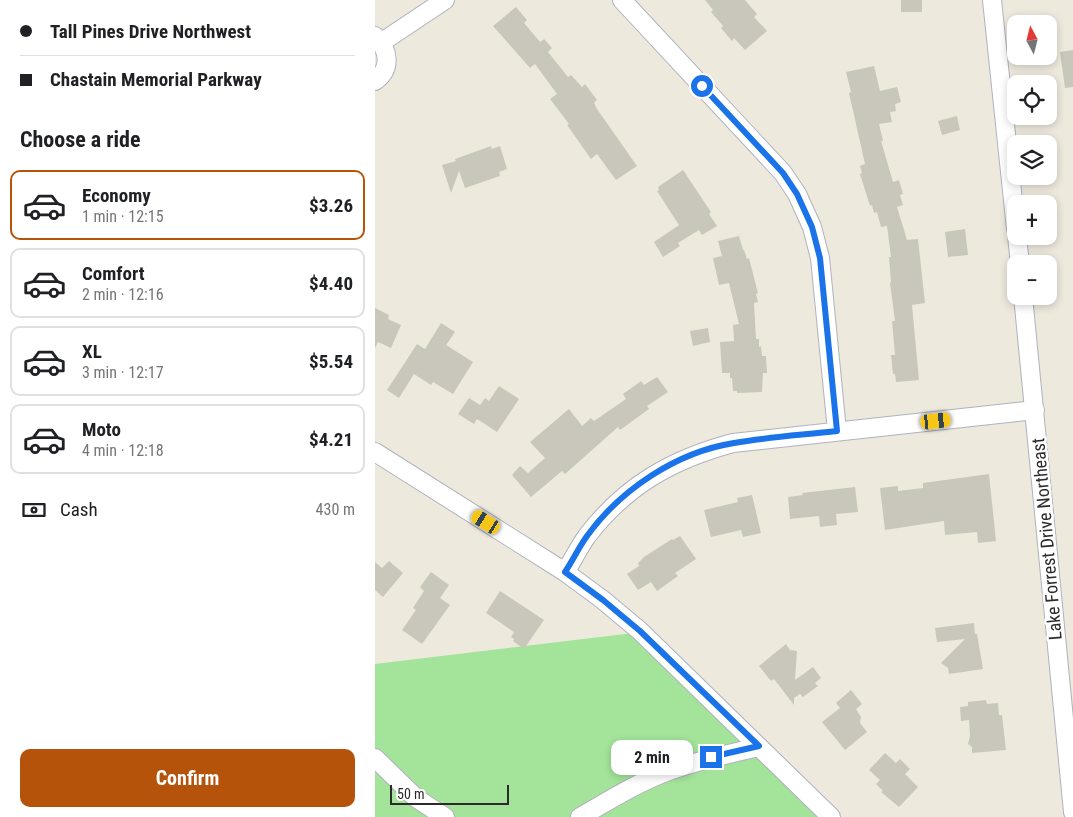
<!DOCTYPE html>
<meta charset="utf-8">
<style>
:root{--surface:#fff;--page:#f6f6f6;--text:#202124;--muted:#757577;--line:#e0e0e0;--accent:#b45309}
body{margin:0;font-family:"Roboto Condensed",sans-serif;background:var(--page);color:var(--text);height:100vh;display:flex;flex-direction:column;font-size:19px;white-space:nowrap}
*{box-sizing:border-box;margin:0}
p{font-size:16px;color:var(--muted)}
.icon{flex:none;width:28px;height:28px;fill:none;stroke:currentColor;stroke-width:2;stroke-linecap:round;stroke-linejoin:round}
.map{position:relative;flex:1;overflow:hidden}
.details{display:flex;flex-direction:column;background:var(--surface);width:375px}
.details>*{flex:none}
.banner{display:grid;align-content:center;height:110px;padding:0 20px;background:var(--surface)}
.needle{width:32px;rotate:353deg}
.tools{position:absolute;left:632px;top:15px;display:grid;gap:10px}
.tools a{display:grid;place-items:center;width:50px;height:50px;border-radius:10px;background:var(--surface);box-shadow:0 2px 8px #0003;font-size:25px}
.scale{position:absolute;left:15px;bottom:12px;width:119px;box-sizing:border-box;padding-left:5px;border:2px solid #2b2b2b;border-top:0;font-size:14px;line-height:18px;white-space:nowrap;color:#2b2b2b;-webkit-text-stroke:4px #fff;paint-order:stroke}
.end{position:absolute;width:22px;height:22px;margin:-11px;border:6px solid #1a73e8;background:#fff;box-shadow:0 0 0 2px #fff}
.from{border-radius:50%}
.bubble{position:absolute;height:35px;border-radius:10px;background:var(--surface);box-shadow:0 2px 8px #0003;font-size:16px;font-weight:700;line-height:35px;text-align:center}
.car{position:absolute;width:15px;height:30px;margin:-15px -8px;border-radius:6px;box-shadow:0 0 4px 1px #0007;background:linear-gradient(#f5c518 24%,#345 0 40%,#f5c518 0 76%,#345 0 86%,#f5c518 0)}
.banner b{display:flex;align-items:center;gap:18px;height:48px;font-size:19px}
.banner b+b{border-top:1px solid var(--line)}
.banner i{width:12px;height:12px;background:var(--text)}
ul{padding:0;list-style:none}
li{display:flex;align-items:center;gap:15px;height:70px;margin:0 10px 8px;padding:0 10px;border:2px solid var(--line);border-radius:10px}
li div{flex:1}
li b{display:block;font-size:19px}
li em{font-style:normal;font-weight:700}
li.active{border-color:var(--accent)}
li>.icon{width:45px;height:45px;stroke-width:1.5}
h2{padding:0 20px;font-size:22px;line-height:60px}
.pay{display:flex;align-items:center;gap:12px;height:55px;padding:0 20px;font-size:19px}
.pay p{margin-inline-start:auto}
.cta{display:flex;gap:10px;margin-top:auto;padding:10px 20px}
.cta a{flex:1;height:58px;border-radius:10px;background:var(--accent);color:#fff;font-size:20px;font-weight:700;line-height:58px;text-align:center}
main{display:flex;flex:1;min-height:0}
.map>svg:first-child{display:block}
.green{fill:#a3e49a}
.building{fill:#c9c7bc}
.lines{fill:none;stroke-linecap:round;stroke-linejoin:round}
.minor-casing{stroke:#b1b1bf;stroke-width:20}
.minor{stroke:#fff;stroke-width:18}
.route{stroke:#1a73e8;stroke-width:6}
.labels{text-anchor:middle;stroke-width:5;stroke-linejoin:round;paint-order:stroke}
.street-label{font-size:18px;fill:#2b2b2b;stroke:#fff}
</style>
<main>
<section class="details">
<div class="banner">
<b><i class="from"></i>Tall Pines Drive Northwest</b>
<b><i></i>Chastain Memorial Parkway</b>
</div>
<h2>Choose a ride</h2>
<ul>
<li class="active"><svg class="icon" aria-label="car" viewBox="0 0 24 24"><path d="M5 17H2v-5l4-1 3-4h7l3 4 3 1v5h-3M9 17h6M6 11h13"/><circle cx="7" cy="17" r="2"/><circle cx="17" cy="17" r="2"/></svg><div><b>Economy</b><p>1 min · 12:15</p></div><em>$3.26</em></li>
<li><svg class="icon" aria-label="car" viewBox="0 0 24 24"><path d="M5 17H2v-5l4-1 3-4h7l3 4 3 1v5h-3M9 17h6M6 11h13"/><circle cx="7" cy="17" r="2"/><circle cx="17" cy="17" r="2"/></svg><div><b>Comfort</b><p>2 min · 12:16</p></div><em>$4.40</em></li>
<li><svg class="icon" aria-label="car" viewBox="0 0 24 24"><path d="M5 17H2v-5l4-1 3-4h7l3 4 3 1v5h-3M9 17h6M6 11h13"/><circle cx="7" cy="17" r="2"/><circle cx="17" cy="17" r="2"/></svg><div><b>XL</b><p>3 min · 12:17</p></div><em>$5.54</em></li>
<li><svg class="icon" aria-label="car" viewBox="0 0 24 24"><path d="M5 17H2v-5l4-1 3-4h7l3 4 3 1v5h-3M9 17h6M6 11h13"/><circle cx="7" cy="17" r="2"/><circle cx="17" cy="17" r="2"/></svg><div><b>Moto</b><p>4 min · 12:18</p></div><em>$4.21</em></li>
</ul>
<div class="pay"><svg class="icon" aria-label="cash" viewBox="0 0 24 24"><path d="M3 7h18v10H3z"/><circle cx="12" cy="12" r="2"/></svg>Cash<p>430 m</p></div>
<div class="cta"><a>Confirm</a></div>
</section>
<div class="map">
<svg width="698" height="817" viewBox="0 0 698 817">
<rect width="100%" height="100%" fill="#ede9dd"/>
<polygon class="green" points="267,632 448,817 0,817 0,664"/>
<g class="building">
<polygon points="330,0 370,0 382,14 379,17 392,31 370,50 359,38 357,41 346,28 348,26 336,12 338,10"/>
<rect x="526" y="0" width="21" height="12"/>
<polygon points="141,7 152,20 149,23 165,42 169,39 177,48 173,52 193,77 196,75 207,87 210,84 222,100 219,103 222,109 262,166 241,180 222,154 216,159 192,125 194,124 175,99 182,94 160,64 155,68 118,26"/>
<polygon points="698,50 698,87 690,88 685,52"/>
<polygon points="499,66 505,91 522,87 526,102 520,104 521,111 515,112 517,122 504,124 508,141 506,141 518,182 524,180 528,194 525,195 528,205 522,207 532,240 543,239 550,303 537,305 544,380 521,382 520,374 518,374 516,355 520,355 517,321 520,321 515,283 516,282 514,257 516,257 512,226 506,227 502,212 499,213 497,205 495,206 485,174 487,173 485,166 490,164 474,93 476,92 471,72"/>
<polygon points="582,116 585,130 567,135 563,121"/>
<polygon points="116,146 117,149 125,146 132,169 124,172 125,176 90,188 84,171 76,193 67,165 81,161 80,159"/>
<polygon points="308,170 336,212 334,214 342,226 327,235 324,230 303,243 305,246 288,257 279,242 304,225 282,191 284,190 283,187"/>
<polygon points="590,229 593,255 573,257 570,232"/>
<polygon points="364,236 368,250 369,250 372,259 374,258 383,293 381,294 383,302 379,303 381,339 384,339 384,347 386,346 387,356 391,356 392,373 388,373 387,392 362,393 362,391 358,391 357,378 355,378 355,373 347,373 345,342 359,341 358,325 364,324 354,283 344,285 338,258 347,256 343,241"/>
<polygon points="0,308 14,315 13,319 26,325 16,348 3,342 0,348"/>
<polygon points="66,323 80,332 71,345 98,362 78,394 58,382 56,385 39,374 24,398 12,390 42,344 50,349"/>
<polygon points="333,328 335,342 318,346 315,331"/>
<polygon points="282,377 293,392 272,406 274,409 245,430 243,427 190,474 187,471 156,497 137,475 145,466 153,473 170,458 155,442 194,409 207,426 216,418 219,421 251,399 248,394 266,381 269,385"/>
<polygon points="124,386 144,399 122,432 102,419 99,424 83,414 94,398 105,405 110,398 114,401"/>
<polygon points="614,474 621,541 603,543 602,532 570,535 569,521 510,530 505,488 523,486 523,491 548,488 548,483"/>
<polygon points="480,487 483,512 461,514 462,525 445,527 444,516 415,519 413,497 428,495 427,493"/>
<polygon points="377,495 386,533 368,537 366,530 336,537 329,510 363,502 362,498"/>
<polygon points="305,536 321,559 300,573 303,576 282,591 276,582 263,590 252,574 264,566 263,563 269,557 297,539 298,540"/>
<polygon points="14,561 28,573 8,597 0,590 0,562 7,568"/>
<polygon points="56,572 74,585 65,598 75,605 47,644 27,630 41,610 38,608 49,591 45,587"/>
<polygon points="125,591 169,620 149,649 138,641 139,639 136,637 139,632 111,613"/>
<polygon points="599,623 600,634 602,634 608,669 574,674 573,668 566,663 590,639 562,642 560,628"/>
<polygon points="411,644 415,650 422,651 420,680 438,667 446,678 440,683 443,686 428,697 425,694 419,698 419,705 399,679 396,681 384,666"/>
<polygon points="476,690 487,704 481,709 486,717 485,723 492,732 470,750 447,722 465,708 461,703"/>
<polygon points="611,700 612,704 623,703 624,715 627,715 631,750 597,753 597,747 593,744 595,736 594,720 586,721 585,707 593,706 593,702"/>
<polygon points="510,753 521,763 525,759 535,769 530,774 543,787 524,807 506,792 508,791 501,784 505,780 494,770"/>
</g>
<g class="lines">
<g class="minor-casing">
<g id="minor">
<polyline points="247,0 408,173 422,194 437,227 445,258 462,431"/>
<polyline points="617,0 641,229"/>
<path d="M 0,36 C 14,49 17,69 0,81"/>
<polyline points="7,42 70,0"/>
<polyline points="642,236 645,264"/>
<polyline points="648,296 698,812"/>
<polyline points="0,452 190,572 228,600 265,631 456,817"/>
<path d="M 190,572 C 198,560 204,547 212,536 C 251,485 298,459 358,443 L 660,410"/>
<polyline points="0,758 41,798 70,817"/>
<path d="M 205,817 C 233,801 260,784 291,772 C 321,761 352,754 384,747"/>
</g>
</g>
<use href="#minor" class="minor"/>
</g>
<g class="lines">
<path class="route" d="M 327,86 L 408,173 L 422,194 L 437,227 L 445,258 L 462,431 C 428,435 393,437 359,443 C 302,452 246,489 212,536 C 204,547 198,560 190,572 L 228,600 L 265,631 L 384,746 L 336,757"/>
</g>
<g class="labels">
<g class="street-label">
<text transform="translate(672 539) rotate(-95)" y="6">Lake Forrest Drive Northeast</text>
</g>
</g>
</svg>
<div class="tools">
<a><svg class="needle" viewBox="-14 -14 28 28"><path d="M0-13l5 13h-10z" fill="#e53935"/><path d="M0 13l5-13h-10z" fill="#757577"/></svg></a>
<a><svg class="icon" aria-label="locate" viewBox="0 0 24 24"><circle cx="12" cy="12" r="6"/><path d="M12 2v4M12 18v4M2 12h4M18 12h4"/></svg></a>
<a><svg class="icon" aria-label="layers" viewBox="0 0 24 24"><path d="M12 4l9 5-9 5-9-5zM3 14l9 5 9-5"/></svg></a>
<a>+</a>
<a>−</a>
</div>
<div class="scale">50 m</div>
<i class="end from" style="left:327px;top:86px"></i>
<i class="end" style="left:336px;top:757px"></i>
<div class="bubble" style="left:236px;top:740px;width:82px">2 min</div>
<i class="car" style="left:561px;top:421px;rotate:84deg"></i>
<i class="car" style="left:111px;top:522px;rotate:302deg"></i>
</div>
</main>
